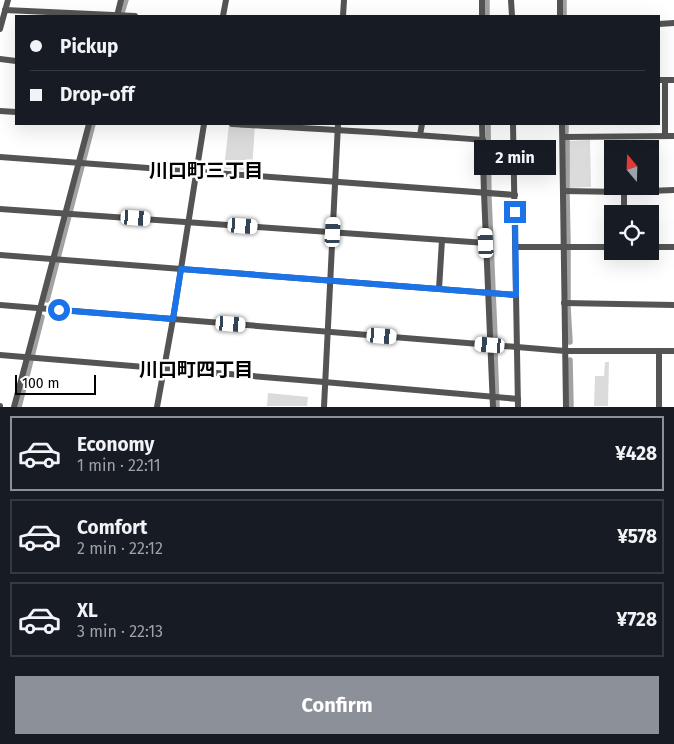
<!DOCTYPE html>
<meta charset="utf-8">
<style>
:root{--surface:#171b24;--page:#20242c;--text:#f1f3f6;--muted:#9ea1a6;--line:#363941;--accent:#8c9099}
body{margin:0;font-family:"Fira Sans","Noto Sans JP",sans-serif;background:var(--page);color:var(--text);height:100vh;display:flex;flex-direction:column;font-size:19px;white-space:nowrap}
*{box-sizing:border-box;margin:0}
p{font-size:16px;color:var(--muted)}
.icon{flex:none;width:28px;height:28px;fill:none;stroke:currentColor;stroke-width:2;stroke-linecap:round;stroke-linejoin:round}
.map{position:relative;height:407px;overflow:hidden}
.side{display:flex;flex-direction:column;background:var(--surface);flex:1}
.side>*{flex:none}
.guide{position:absolute;left:15px;top:15px;width:645px;height:110px;border-radius:0px;box-shadow:0 5px 20px #0002;display:grid;align-content:center;height:110px;padding:0 15px;background:var(--surface)}
.needle{width:32px;rotate:341deg}
.controls{position:absolute;left:604px;top:140px;display:grid;gap:10px}
.controls a{display:grid;place-items:center;width:55px;height:55px;border-radius:0px;background:var(--surface);box-shadow:0 5px 20px #0002;font-size:25px}
.scale{position:absolute;left:15px;bottom:12px;width:81px;box-sizing:border-box;padding-left:5px;border:2px solid #000;border-top:0;font-size:14px;line-height:18px;white-space:nowrap;color:#000;-webkit-text-stroke:4px #fff;paint-order:stroke}
.end{position:absolute;width:22px;height:22px;margin:-11px;border:6px solid #1a73e8;background:#fff;box-shadow:0 0 0 2px #fff}
.from{border-radius:50%}
.bubble{position:absolute;height:35px;border-radius:0px;background:var(--surface);box-shadow:0 5px 20px #0002;font-size:16px;font-weight:700;line-height:35px;text-align:center}
.car{position:absolute;width:15px;height:30px;margin:-15px -8px;border-radius:6px;box-shadow:0 0 4px 1px #0007;background:linear-gradient(#fff 24%,#345 0 40%,#fff 0 76%,#345 0 86%,#fff 0)}
.guide b{display:flex;align-items:center;gap:18px;height:48px;font-size:19px}
.guide b+b{border-top:1px solid var(--line)}
.guide i{width:12px;height:12px;background:var(--text)}
ul{padding:9px 0 0;list-style:none}
li{display:flex;align-items:center;gap:15px;height:75px;margin:0 10px 8px;padding:0 5px;border:2px solid var(--line);border-radius:0px}
li div{flex:1}
li b{display:block;font-size:19px}
li em{font-style:normal;font-weight:700}
li.current{border-color:var(--accent)}
li>.icon{width:45px;height:45px;stroke-width:1.5}
.primary-button{display:flex;gap:10px;margin-top:auto;padding:10px 15px}
.primary-button a{flex:1;height:58px;border-radius:0px;background:var(--accent);color:#fff;font-size:20px;font-weight:700;line-height:58px;text-align:center}
.map>svg:first-child{display:block}
.green{fill:#dbdbdb}
.lines{fill:none;stroke-linecap:round;stroke-linejoin:round}
.canal{stroke:#a2a2a2;stroke-width:5.5}
.minor{stroke:#545454;stroke-width:6}
.route{stroke:#1a73e8;stroke-width:6}
.labels{text-anchor:middle;stroke-width:5;stroke-linejoin:round;paint-order:stroke}
.neighbourhood-label{font-size:19px;font-weight:bold;fill:#000;stroke:#fff}
</style>
<div class="map">
<svg width="674" height="407" viewBox="0 0 674 407">
<rect width="100%" height="100%" fill="#fff"/>
<g class="green">
<polygon points="229,124 255,124 252,171 224,169"/>
<polygon points="590,140 591,187 568,188 568,141"/>
<polygon points="605,362 609,362 608,406 594,406 595,376 604,376"/>
<polygon points="268,393 308,397 307,406 267,406"/>
</g>
<g class="lines">
<g class="canal">
<polyline points="564,0 564,16"/>
<polyline points="121,16 126,0"/>
<polyline points="487,16 487,0"/>
<polyline points="488,124 489,199 495,337"/>
<polyline points="566,124 566,132"/>
<polyline points="567,141 567,187"/>
<polyline points="567,194 568,243"/>
<polyline points="568,251 568,301"/>
<polyline points="47,300 93,124"/>
<polyline points="568,307 570,342"/>
<polyline points="495,353 497,407"/>
<polyline points="570,360 571,407"/>
<polyline points="19,407 42,317"/>
</g>
<g class="minor">
<polyline points="511,0 512,16"/>
<polyline points="560,0 560,16"/>
<polyline points="5,10 135,16"/>
<polyline points="117,16 121,0"/>
<polyline points="223,16 226,0"/>
<polyline points="343,16 344,0"/>
<polyline points="482,16 482,0"/>
<polyline points="659,24 674,23"/>
<polyline points="0,29 8,0"/>
<polyline points="0,59 16,61"/>
<polyline points="659,80 674,80"/>
<polyline points="665,80 665,136"/>
<polyline points="0,111 16,112"/>
<path d="M 232,124 C 316,129 399,133 483,140"/>
<polyline points="482,124 484,193 493,407"/>
<polyline points="513,124 518,407"/>
<polyline points="562,124 566,407"/>
<polyline points="420,135 422,124"/>
<polyline points="563,137 674,136"/>
<polyline points="0,157 515,195"/>
<polyline points="563,191 624,192 674,190"/>
<polyline points="624,192 624,214"/>
<polyline points="0,209 486,243"/>
<polyline points="515,247 612,247"/>
<polyline points="650,247 674,247"/>
<polyline points="0,255 516,295"/>
<polyline points="439,289 442,240"/>
<polyline points="564,303 674,305"/>
<polyline points="0,305 565,351 674,351"/>
<polyline points="659,351 659,407"/>
<polyline points="0,355 324,382 518,399"/>
<polyline points="0,406 0,407"/>
<polyline points="14,407 89,124"/>
<polyline points="157,407 173,319 204,124"/>
<polyline points="324,407 338,124"/>
</g>
</g>
<g class="lines">
<polyline class="route" points="59,310 173,319 181,269 516,295 515,212"/>
</g>
<g class="labels">
<g class="neighbourhood-label">
<text x="206" y="177">川口町三丁目</text>
<text x="196" y="376">川口町四丁目</text>
</g>
</g>
</svg>
<div class="controls">
<a><svg class="needle" viewBox="-14 -14 28 28"><path d="M0-13l5 13h-10z" fill="#e53935"/><path d="M0 13l5-13h-10z" fill="#9ea1a6"/></svg></a>
<a><svg class="icon" aria-label="locate" viewBox="0 0 24 24"><circle cx="12" cy="12" r="6"/><path d="M12 2v4M12 18v4M2 12h4M18 12h4"/></svg></a>
</div>
<div class="scale">100 m</div>
<i class="end from" style="left:59px;top:310px"></i>
<i class="end" style="left:515px;top:212px"></i>
<div class="bubble" style="left:474px;top:140px;width:82px">2 min</div>
<i class="car" style="left:136px;top:218px;rotate:94deg"></i>
<i class="car" style="left:243px;top:226px;rotate:94deg"></i>
<i class="car" style="left:333px;top:232px;rotate:3deg"></i>
<i class="car" style="left:486px;top:243px;rotate:357deg"></i>
<i class="car" style="left:231px;top:324px;rotate:94deg"></i>
<i class="car" style="left:382px;top:336px;rotate:95deg"></i>
<i class="car" style="left:490px;top:345px;rotate:275deg"></i>
<div class="guide">
<b><i class="from"></i>Pickup</b>
<b><i></i>Drop-off</b>
</div>
</div>
<section class="side">
<ul>
<li class="current"><svg class="icon" aria-label="car" viewBox="0 0 24 24"><path d="M5 17H2v-5l4-1 3-4h7l3 4 3 1v5h-3M9 17h6M6 11h13"/><circle cx="7" cy="17" r="2"/><circle cx="17" cy="17" r="2"/></svg><div><b>Economy</b><p>1 min · 22:11</p></div><em>¥428</em></li>
<li><svg class="icon" aria-label="car" viewBox="0 0 24 24"><path d="M5 17H2v-5l4-1 3-4h7l3 4 3 1v5h-3M9 17h6M6 11h13"/><circle cx="7" cy="17" r="2"/><circle cx="17" cy="17" r="2"/></svg><div><b>Comfort</b><p>2 min · 22:12</p></div><em>¥578</em></li>
<li><svg class="icon" aria-label="car" viewBox="0 0 24 24"><path d="M5 17H2v-5l4-1 3-4h7l3 4 3 1v5h-3M9 17h6M6 11h13"/><circle cx="7" cy="17" r="2"/><circle cx="17" cy="17" r="2"/></svg><div><b>XL</b><p>3 min · 22:13</p></div><em>¥728</em></li>
</ul>
<div class="primary-button"><a>Confirm</a></div>
</section>
